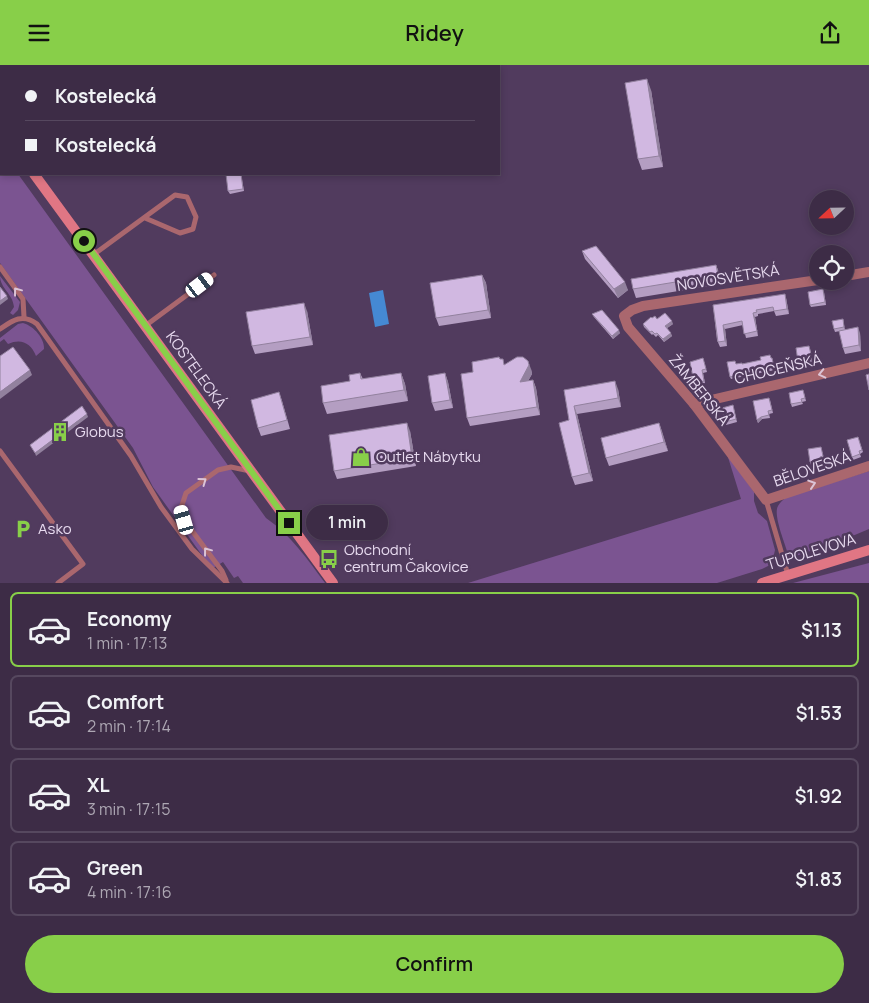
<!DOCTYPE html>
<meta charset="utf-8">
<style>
:root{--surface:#3d2c46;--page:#483851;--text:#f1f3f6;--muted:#ada7b3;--line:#56485f;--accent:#88cf49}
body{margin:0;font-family:Manrope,sans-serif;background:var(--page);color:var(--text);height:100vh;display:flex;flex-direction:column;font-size:19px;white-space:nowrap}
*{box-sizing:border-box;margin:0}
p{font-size:16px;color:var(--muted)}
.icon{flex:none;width:28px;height:28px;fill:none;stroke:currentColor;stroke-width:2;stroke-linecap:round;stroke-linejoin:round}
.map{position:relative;height:518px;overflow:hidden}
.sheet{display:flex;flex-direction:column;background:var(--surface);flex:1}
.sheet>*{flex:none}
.top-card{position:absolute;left:0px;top:0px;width:500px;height:110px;box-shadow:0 2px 8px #0003,0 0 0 1px var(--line);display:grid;align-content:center;height:110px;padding:0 25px;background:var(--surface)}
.needle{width:32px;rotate:248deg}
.controls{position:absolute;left:809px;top:125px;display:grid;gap:10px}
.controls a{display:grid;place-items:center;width:45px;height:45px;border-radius:50%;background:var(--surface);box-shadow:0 2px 8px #0003,0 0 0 1px var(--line);font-size:25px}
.end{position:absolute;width:22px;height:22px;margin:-11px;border:6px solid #88cf49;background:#111;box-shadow:0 0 0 2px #111}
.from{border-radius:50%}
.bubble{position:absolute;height:35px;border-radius:18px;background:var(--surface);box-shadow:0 2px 8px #0003,0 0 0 1px var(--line);font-size:16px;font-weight:600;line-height:35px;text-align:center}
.car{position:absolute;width:15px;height:30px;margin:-15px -8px;border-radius:6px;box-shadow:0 0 4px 1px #0007;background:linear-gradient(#fff 24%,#345 0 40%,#fff 0 76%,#345 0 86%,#fff 0)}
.top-card b{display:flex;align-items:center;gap:18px;height:48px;font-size:19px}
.top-card b+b{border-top:1px solid var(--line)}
.top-card i{width:12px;height:12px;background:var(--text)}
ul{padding:9px 0 0;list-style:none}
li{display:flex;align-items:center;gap:15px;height:75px;margin:0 10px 8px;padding:0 15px;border:2px solid var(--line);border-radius:8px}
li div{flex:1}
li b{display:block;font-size:19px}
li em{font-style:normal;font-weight:600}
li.selected{border-color:var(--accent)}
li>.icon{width:45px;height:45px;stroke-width:1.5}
.cta{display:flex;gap:10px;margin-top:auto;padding:10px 25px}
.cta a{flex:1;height:58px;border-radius:30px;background:var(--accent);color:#111;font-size:20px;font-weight:600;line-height:58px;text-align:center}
header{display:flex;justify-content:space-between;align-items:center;height:65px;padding:0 25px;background:var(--accent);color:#111;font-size:22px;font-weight:600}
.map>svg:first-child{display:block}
.green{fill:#7b5491}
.water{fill:#4589d3}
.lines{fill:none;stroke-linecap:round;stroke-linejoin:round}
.lane{stroke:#aa676e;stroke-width:5}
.street{stroke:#aa676e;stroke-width:10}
.secondary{stroke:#e07684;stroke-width:10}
.wall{fill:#b49ec2}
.shaded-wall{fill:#92819e}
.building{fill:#d1b8e1;stroke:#92819e}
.oneway{stroke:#dcc4d6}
.route{stroke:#88cf49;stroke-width:6}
.labels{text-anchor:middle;stroke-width:5;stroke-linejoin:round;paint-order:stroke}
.street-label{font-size:15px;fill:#e8dbf0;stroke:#513b5e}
.poi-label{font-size:15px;fill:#e8dbf0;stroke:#513b5e;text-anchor:start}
</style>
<header><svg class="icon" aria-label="menu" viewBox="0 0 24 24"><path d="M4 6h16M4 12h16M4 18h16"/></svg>Ridey<svg class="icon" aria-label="share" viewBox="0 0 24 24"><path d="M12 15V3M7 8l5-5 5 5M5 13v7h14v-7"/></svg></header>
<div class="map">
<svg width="869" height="518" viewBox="0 0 869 518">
<rect width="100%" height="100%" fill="#513b5e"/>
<g class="green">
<path d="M 0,83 L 1,109 L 18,109 L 266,453 C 291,470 307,494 325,518 L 243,518 L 238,511 L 234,513 L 223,497 L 213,503 L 204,493 L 153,422 L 133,383 L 0,198 Z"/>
<path d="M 0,211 L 20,237 L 18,245 L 13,250 L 10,248 L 14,242 C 13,229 0,223 0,211 Z"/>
<path d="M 23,258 C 34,261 45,274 44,284 L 36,291 C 31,278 21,273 8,279 L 4,274 L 0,277 L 0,273 L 18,259 Z"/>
<polygon points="727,389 754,427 754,436 758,448 767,456 775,485 773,494 770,500 762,504 717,518 468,518 741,434"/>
<path d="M 869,406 L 869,464 L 850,472 L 796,491 L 787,486 C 784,476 773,449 778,441 C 780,437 784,434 787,432 Z"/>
<polygon points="869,498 869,518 793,518"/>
</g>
<polygon class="water" points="383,225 389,259 375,262 369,228"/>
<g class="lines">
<g class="lane">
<polyline points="44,0 45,1"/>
<polyline points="81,0 82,1"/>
<polyline points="95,0 96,1"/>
<polyline points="168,0 169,1"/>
<polyline points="72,1 74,0"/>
<polyline points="93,190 175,130 187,132 196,152 193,164 180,168 145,153"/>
<polyline points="0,202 23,234 24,252"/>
<polyline points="145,261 214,210"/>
<path d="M 0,264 C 13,255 23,248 37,259 L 131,391 L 161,442 L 192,484 L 227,518"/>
<polyline points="0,386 83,499 58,518"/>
<polyline points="766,435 788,510"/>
<polyline points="226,515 222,506 184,455 181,443 186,428 218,405 231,402 250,406"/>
</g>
<g class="street">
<polyline points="36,1 38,0"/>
<polyline points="0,27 1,26"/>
<polyline points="845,211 869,207"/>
<polyline points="818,215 643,241 632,245 624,251 628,262 694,339 766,435 869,401"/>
<polyline points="694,339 869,298"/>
</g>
<g class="secondary">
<polyline points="0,62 1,64"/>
<polyline points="34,109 333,518"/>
<polyline points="762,518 869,485"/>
</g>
</g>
<g class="wall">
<polygon points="651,25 663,102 642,105 638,94"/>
<polygon points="241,109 244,126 230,129 228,126"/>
<polygon points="582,186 628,225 618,233 585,194"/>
<polygon points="716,200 719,208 721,219 636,233 633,224"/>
<polygon points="482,210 486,218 491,253 439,261 436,253"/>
<polygon points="824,227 826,240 811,242 810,240"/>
<polygon points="786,233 789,249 776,251 774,246 758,249 758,251 755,252 758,271 746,273 743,260 725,264 727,281 720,282 717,275 713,240"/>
<polygon points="307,246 313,280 255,289 252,281"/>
<polygon points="592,249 620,268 613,274 594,252"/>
<polygon points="657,254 673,259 667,263 672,271 664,277 658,270 656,272 653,269 652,270 644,262 643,259"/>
<polygon points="843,254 845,265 835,267 834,264"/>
<polygon points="860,268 861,286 845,289 843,283"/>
<polygon points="810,284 813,297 799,299 798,297"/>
<polygon points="703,293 707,307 703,308 705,318 695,321 694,318"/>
<polygon points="772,293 775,305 731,314 730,312 736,299 742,299"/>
<polygon points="500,294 505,300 531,304 532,309 528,316 533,315 536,323 540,350 470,361 467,353 473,307"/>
<polygon points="360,308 363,314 401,308 405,319 408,336 327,349 323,338"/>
<polygon points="445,308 448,317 453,343 435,346 432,338"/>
<polygon points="618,324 621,342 577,349 593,416 575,420 572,412 569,355 564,325"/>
<polygon points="279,327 282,336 290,364 261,371 258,363"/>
<polygon points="804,328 806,336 802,337 803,339 792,342 791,339"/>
<polygon points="770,335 773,348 769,349 770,353 762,354 758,358 757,355"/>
<polygon points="733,340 737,357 726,360 725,357"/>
<polygon points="659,358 668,386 609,401 606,393"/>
<polygon points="410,366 416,401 337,414 334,406"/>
<polygon points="858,372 863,387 860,389 861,392 853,395 852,392"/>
<polygon points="821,382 824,394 821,394 822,398 811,400 810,397"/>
</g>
<g class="shaded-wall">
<polygon points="647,14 651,25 663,102 659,91"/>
<polygon points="716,200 719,208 721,219 718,210"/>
<polygon points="482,210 486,218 491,253 488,245"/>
<polygon points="625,217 628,225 618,233 614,224"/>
<polygon points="785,229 786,233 789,249 787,244"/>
<polygon points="7,231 8,234 0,240 0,236"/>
<polygon points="304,238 307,246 313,280 310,272"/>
<polygon points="753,248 755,252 758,271 757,266"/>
<polygon points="672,256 673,259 666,264 665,261"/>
<polygon points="723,260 725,264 727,281 725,276"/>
<polygon points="858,262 860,268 861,286 859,280"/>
<polygon points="619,265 620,268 613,274 612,271"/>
<polygon points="671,268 672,271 664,277 663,274"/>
<polygon points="528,296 531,304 532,309 523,325 520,317"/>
<polygon points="30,305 32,310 0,334 0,327"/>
<polygon points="401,308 405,319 408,336 404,325"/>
<polygon points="445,308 448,317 453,343 450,335"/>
<polygon points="533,315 536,323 540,350 537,342"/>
<polygon points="615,316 618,324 621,342 618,333"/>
<polygon points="574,341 577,349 593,416 589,408"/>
<polygon points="87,349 88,352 36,391 35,388"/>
<polygon points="761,352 762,354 758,358 757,355"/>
<polygon points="407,358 410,366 416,401 412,393"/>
<polygon points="659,358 662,366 668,386 664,377"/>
</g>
<g class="building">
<polygon points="127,0 152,0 153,1 125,1"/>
<polygon points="647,14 659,91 638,94 625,18"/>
<polygon points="226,109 241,109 243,124 228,126"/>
<polygon points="596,181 625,217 614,224 582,186"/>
<polygon points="716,200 718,210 633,224 631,214"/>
<polygon points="482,210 488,245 436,253 430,218"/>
<polygon points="0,222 7,231 0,236"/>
<polygon points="823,224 825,237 810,240 808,227"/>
<polygon points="785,229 787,244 774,246 773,242 756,245 757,247 753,248 757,266 744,269 742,256 723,260 725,276 718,277 713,240"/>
<polygon points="304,238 310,272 252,281 246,247"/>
<polygon points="602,245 619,265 612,271 592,249"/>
<polygon points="665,248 672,256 665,261 671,268 663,274 657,268 655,269 652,266 650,267 643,259 651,252 652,253 655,251 657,254"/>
<polygon points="843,254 844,262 834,264 832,256"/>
<polygon points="858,262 859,280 843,283 839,266"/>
<polygon points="809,281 812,294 798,297 796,283"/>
<polygon points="13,282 30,305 0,327 0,291"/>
<polygon points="770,290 771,293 772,293 774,302 730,312 727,297 735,296 736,299 742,298 742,299 761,295 760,292"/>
<polygon points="499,292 500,294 503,294 504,300 517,292 523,292 528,296 529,300 520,317 533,315 537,342 467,353 461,309 473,307 472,297"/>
<polygon points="703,293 706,304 702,305 704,316 694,318 690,297"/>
<polygon points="360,308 361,314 401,308 404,325 323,338 321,321 350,316 349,310"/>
<polygon points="445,308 450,335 432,338 428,311"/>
<polygon points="869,309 869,325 866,310"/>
<polygon points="615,316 618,333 574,341 589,408 572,412 559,358 569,355 564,325"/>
<polygon points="803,325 805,333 801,334 802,337 791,339 789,328"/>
<polygon points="279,327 287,355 258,363 251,335"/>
<polygon points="769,333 772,345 768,346 769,350 761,352 757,355 753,336"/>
<polygon points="733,340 736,354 725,357 722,343"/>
<polygon points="82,341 87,349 35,388 30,380"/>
<polygon points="407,358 412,393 334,406 329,370"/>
<polygon points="659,358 664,377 606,393 601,373"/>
<polygon points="858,372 862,385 859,386 860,389 852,392 847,375"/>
<polygon points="821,382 823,391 820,392 821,395 810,397 808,384"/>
</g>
<defs><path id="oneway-chevron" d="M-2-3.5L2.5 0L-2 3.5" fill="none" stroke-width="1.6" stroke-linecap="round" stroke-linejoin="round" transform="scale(1.25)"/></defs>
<g class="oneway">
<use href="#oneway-chevron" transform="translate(17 226) rotate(-127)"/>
<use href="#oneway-chevron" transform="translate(822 309) rotate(167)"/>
<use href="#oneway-chevron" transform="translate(203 416) rotate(-36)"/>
<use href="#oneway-chevron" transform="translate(812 419) rotate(-18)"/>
<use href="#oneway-chevron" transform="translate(207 486) rotate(-127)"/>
</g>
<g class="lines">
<polyline class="route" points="84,176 289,458"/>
</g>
<defs>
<g id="building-bare" transform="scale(1.5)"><path d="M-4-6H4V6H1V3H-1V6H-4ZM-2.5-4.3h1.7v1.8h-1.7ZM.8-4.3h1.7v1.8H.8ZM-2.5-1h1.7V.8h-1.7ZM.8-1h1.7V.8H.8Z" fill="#88cf49" stroke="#513b5e" stroke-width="2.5" paint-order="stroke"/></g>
<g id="shop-bare" transform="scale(1.5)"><path d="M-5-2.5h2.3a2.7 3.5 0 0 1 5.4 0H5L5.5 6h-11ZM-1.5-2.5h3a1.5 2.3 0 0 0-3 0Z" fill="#88cf49" stroke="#513b5e" stroke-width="2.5" paint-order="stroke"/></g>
<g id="parking-bare" transform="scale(1.5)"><path d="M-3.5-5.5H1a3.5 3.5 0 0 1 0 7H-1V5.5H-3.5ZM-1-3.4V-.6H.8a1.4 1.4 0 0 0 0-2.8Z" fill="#88cf49" stroke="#513b5e" stroke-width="2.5" paint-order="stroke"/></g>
<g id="bus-bare" transform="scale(1.5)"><path d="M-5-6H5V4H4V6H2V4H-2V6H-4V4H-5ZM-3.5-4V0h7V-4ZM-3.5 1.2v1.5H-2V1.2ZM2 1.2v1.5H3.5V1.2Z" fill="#88cf49" stroke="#513b5e" stroke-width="2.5" paint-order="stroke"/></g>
</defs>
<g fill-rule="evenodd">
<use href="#building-bare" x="60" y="367"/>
<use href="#shop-bare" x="361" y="392"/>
<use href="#parking-bare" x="23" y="464"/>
<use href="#bus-bare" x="329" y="494"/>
</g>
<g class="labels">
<g class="street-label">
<text transform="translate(728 213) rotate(-9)" y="5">NOVOSVĚTSKÁ</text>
<text transform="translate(778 304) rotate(-13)" y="5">CHOCEŇSKÁ</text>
<text transform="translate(196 305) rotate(54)" y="5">KOSTELECKÁ</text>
<text transform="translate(699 325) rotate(51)" y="5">ŽAMBERSKÁ</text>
<text transform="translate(812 404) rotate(-19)" y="5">BĚLOVESKÁ</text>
<text transform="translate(811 487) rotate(-17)" y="5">TUPOLEVOVA</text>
</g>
<g class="poi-label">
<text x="75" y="372">Globus</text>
<text x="376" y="397">Outlet Nábytku</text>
<text x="38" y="469">Asko</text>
<text x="344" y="490">Obchodní<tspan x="344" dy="17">centrum Čakovice</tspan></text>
</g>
</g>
</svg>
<div class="controls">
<a><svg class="needle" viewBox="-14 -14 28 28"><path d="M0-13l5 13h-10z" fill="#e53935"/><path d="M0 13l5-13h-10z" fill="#ada7b3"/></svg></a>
<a><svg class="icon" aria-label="locate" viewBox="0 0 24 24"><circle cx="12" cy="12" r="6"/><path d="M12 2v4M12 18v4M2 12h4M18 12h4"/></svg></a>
</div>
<i class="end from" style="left:84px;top:176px"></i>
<i class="end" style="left:289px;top:458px"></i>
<div class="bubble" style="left:306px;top:440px;width:82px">1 min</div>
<i class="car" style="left:200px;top:220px;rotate:53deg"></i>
<i class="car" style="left:184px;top:455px;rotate:344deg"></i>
<div class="top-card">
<b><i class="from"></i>Kostelecká</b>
<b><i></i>Kostelecká</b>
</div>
</div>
<section class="sheet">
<ul>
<li class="selected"><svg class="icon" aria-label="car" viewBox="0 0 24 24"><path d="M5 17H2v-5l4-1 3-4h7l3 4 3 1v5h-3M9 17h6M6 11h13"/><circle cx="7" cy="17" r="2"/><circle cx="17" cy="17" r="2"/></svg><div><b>Economy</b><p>1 min · 17:13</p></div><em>$1.13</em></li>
<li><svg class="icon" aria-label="car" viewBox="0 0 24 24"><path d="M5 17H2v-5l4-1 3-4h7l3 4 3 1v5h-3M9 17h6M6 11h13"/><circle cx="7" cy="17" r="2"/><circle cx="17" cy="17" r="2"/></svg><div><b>Comfort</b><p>2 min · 17:14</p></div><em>$1.53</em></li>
<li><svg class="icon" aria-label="car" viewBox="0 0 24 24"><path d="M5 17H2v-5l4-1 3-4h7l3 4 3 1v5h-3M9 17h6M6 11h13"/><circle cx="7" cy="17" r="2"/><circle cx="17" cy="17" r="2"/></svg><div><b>XL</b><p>3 min · 17:15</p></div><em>$1.92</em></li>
<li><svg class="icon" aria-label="car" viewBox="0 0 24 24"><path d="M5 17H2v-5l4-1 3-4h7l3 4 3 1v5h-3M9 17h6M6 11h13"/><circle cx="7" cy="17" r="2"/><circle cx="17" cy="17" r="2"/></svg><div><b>Green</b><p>4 min · 17:16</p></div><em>$1.83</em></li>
</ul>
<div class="cta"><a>Confirm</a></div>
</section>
